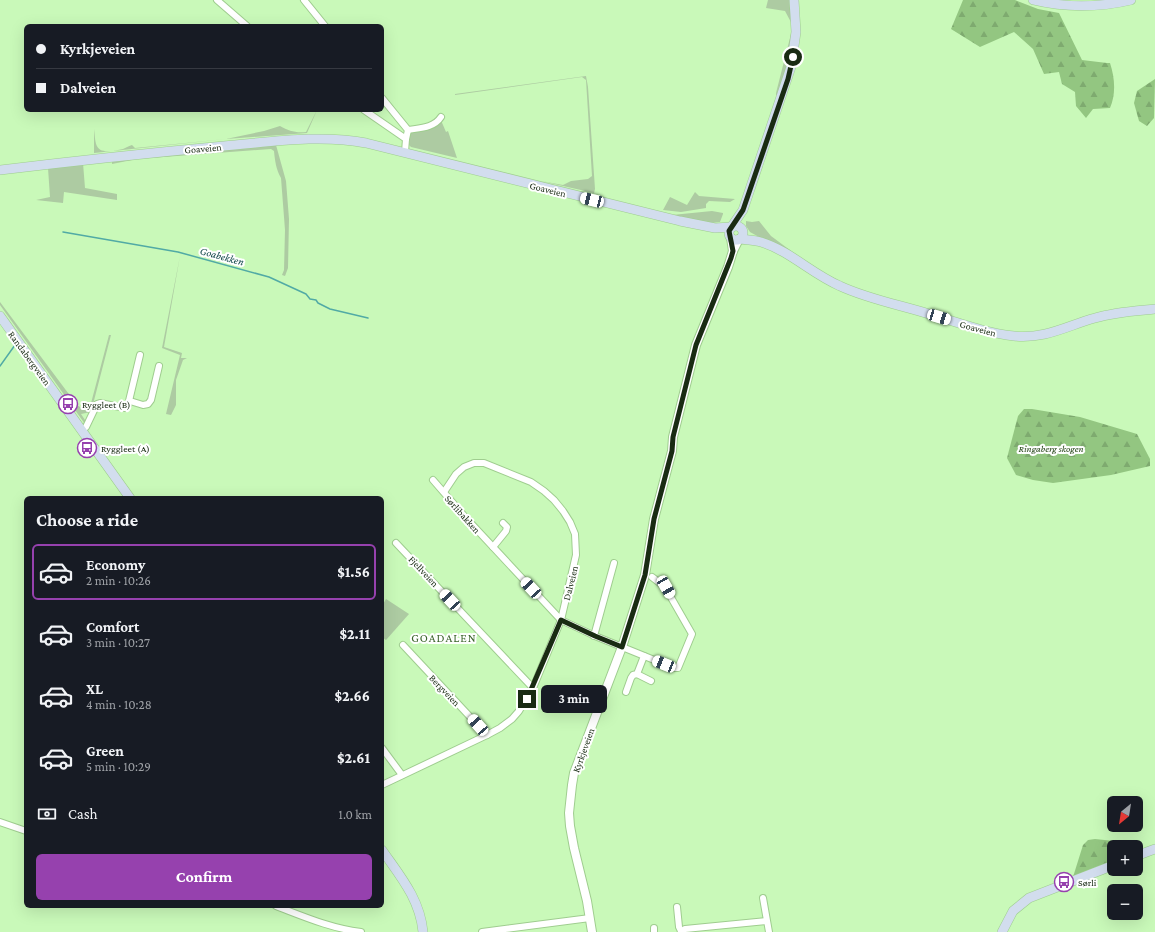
<!DOCTYPE html>
<meta charset="utf-8">
<style>
:root{--surface:#171b24;--page:#242831;--text:#f1f3f6;--muted:#9ea1a6;--line:#363941;--accent:#9641ae}
body{margin:0;font-family:"Crimson Pro",serif;background:var(--page);color:var(--text);height:100vh;display:flex;flex-direction:column;font-size:15px;white-space:nowrap}
*{box-sizing:border-box;margin:0}
p{font-size:13px;color:var(--muted)}
.icon{flex:none;width:22px;height:22px;fill:none;stroke:currentColor;stroke-width:2;stroke-linecap:round;stroke-linejoin:round}
.map{position:relative;flex:1;overflow:hidden}
.drawer{position:absolute;left:24px;top:496px;width:360px;height:412px;display:flex;flex-direction:column;background:var(--surface);border-radius:6px;box-shadow:0 4px 16px #0002}
.drawer>*{flex:none}
.hud{position:absolute;left:24px;top:24px;width:360px;height:88px;border-radius:6px;box-shadow:0 4px 16px #0002;display:grid;align-content:center;height:88px;padding:0 12px;background:var(--surface)}
.needle{width:26px;rotate:210deg}
.controls{position:absolute;left:1107px;top:796px;display:grid;gap:8px}
.controls a{display:grid;place-items:center;width:36px;height:36px;border-radius:6px;background:var(--surface);box-shadow:0 4px 16px #0002;font-size:20px}
.end{position:absolute;width:18px;height:18px;margin:-9px;border:5px solid #192b13;background:#fff;box-shadow:0 0 0 2px #fff}
.from{border-radius:50%}
.bubble{position:absolute;height:28px;border-radius:6px;background:var(--surface);box-shadow:0 4px 16px #0002;font-size:13px;font-weight:700;line-height:28px;text-align:center}
.car{position:absolute;width:12px;height:24px;margin:-12px -6px;border-radius:5px;box-shadow:0 0 3px 1px #0007;background:linear-gradient(#fff 24%,#345 0 40%,#fff 0 76%,#345 0 86%,#fff 0)}
.hud b{display:flex;align-items:center;gap:14px;height:38px;font-size:15px}
.hud b+b{border-top:1px solid var(--line)}
.hud i{width:10px;height:10px;background:var(--text)}
ul{padding:0;list-style:none}
li{display:flex;align-items:center;gap:12px;height:56px;margin:0 8px 6px;padding:0 4px;border:2px solid transparent;border-radius:6px}
li div{flex:1}
li b{display:block;font-size:15px}
li em{font-style:normal;font-weight:700}
li.on{border-color:var(--accent)}
li>.icon{width:36px;height:36px;stroke-width:1.5}
h2{padding:0 12px;font-size:18px;line-height:48px}
.pay{display:flex;align-items:center;gap:10px;height:44px;padding:0 12px;font-size:15px}
.pay p{margin-inline-start:auto}
.primary-button{display:flex;gap:8px;margin-top:auto;padding:8px 12px}
.primary-button a{flex:1;height:46px;border-radius:6px;background:var(--accent);color:#fff;font-size:16px;font-weight:700;line-height:46px;text-align:center}
.map>svg:first-child{display:block}
.green{fill:#adcba2}
.forest{fill:url(#forest-firs)}
.lines{fill:none;stroke-linecap:round;stroke-linejoin:round}
.stream{stroke:#51aaa5;stroke-width:1.5}
.minor-casing{stroke:#9fcd8f;stroke-width:8}
.tertiary-casing{stroke:#9fcd8f;stroke-width:10}
.secondary-casing{stroke:#9fcd8f;stroke-width:10}
.minor{stroke:#fff;stroke-width:6}
.tertiary{stroke:#fff;stroke-width:8}
.secondary{stroke:#d2ddee;stroke-width:9}
.route{stroke:#192b13;stroke-width:5}
.labels{text-anchor:middle;stroke-width:4;stroke-linejoin:round;paint-order:stroke}
.street-label{font-size:10px;fill:#192b13;stroke:#fff}
.poi-label{font-size:10px;fill:#192b13;stroke:#fff;text-anchor:start}
.park-label{font-size:10px;font-style:italic;fill:#204112;stroke:#fff}
.water-label{font-size:11px;font-style:italic;fill:#13494b;stroke:#fff}
.quarter-label{font-size:12px;letter-spacing:1px;fill:#3b642b;stroke:#fff}
</style>
<div class="map">
<svg width="1155" height="932" viewBox="0 0 1155 932">
<defs>
<pattern id="forest-firs" width="22" height="20" patternUnits="userSpaceOnUse"><rect width="22" height="20" fill="#93c681"/><path d="M5 1l3.5 6h-7zM16 11l3.5 6h-7z" fill="#7eaa6f"/></pattern>
</defs>
<rect width="100%" height="100%" fill="#c9f9b9"/>
<g class="green">
<polygon points="768,0 789,0 790,8 791,9 794,37 780,96 776,95 776,93 793,26 785,11 766,8"/>
<polygon points="586,76 588,87 595,189 594,193 541,181 563,185 571,181 588,179 592,176 586,80 582,77 455,95 455,94"/>
<path d="M 317,110 L 307,133 L 226,139 L 94,153 L 94,129 C 96,144 94,153 113,151 C 116,150 120,150 123,149 C 126,148 128,146 132,145 L 135,148 L 226,139 L 264,131 L 280,126 C 289,131 295,133 306,132 Z"/>
<polygon points="440,118 446,132 448,131 457,158 411,147 409,145 410,133"/>
<path d="M 276,145 L 286,181 L 289,219 L 288,268 L 285,276 L 282,275 L 284,270 L 285,230 L 281,178 C 276,169 275,161 274,151 L 271,149 L 137,159 L 112,164 L 112,160 Z"/>
<polygon points="83,163 85,188 117,194 117,200 64,192 63,203 36,200 50,197 48,168"/>
<polygon points="695,192 699,196 735,199 730,202 709,201 706,204 706,208 681,212 663,210 670,197 687,205"/>
<polygon points="712,211 723,213 723,214 720,222 711,223 672,215"/>
<polygon points="746,221 752,222 759,221 771,236 810,265 750,232 746,226"/>
<polygon points="180,256 164,347 182,353 181,358 187,358 183,360 176,380 176,405 171,415 166,414 180,355 162,348"/>
<polygon points="0,302 77,405 83,409 90,407 109,335 111,335 91,412 81,414 85,420 85,424 0,305"/>
<polygon points="386,599 409,614 386,640 382,637 382,606"/>
</g>
<g class="forest">
<path d="M 963,0 L 1015,0 L 1038,9 L 1059,13 L 1082,60 L 1107,63 L 1110,63 C 1115,78 1116,94 1110,108 L 1093,109 L 1086,118 L 1076,106 L 1075,92 L 1062,84 L 1059,72 L 1044,74 L 1033,49 L 1014,32 L 980,47 L 951,29 Z"/>
<polygon points="1155,79 1154,118 1147,126 1139,121 1134,103 1137,91"/>
<polygon points="1024,409 1032,409 1080,417 1137,434 1150,459 1150,466 1111,475 1053,483 1033,480 1016,475 1007,458 1018,416"/>
<polygon points="1095,839 1133,843 1133,847 1114,847 1114,861 1073,877 1083,845 1088,840"/>
</g>
<g class="lines">
<g class="stream">
<polyline points="63,232 178,252 269,277 306,294 310,299 316,300 318,303 330,309 368,318"/>
<polyline points="0,366 15,345"/>
</g>
<g class="minor-casing">
<g id="minor">
<polyline points="217,0 247,26"/>
<polyline points="304,0 325,26"/>
<polyline points="382,98 408,130 406,139"/>
<polyline points="364,110 406,139 405,152"/>
<path d="M 408,130 C 420,128 434,128 441,117"/>
<polyline points="130,401 143,405 148,404 151,400 159,366"/>
<polyline points="82,431 86,427 97,404 100,403 125,408 128,405 140,355"/>
<polyline points="433,480 466,518 561,620 595,636 674,668 678,668 692,634 665,587 652,577"/>
<polyline points="396,543 533,688"/>
<polyline points="493,547 506,531 507,527 503,523"/>
<polyline points="594,636 614,563"/>
<polyline points="403,645 487,735"/>
<polyline points="637,674 651,681"/>
<polyline points="626,692 631,678 633,675 637,674 644,656"/>
<polyline points="382,748 402,775"/>
<polyline points="382,785 487,735 500,728 512,719 519,711 533,688 561,620 576,555 575,534 570,522 563,511 554,500 544,491 531,482 484,463 474,463 464,467 456,474 444,492"/>
<polyline points="0,822 26,831"/>
<polyline points="763,898 769,932"/>
<path d="M 276,906 C 305,917 330,928 361,932"/>
<polyline points="677,907 679,927 681,931"/>
<polyline points="654,928 654,932"/>
<polyline points="482,932 590,918"/>
<polyline points="681,932 685,929 766,921"/>
</g>
</g>
<g class="tertiary-casing">
<g id="tertiary">
<polyline points="731,238 733,251"/>
<polyline points="592,932 587,901 574,848 570,826 569,813 572,785 574,773 622,647 645,575 654,519 672,451 673,437 696,345 728,267 733,251 739,239"/>
</g>
</g>
<g class="secondary-casing">
<g id="secondary">
<path d="M 1033,0 C 1066,8 1097,8 1131,0"/>
<path d="M 0,170 C 75,161 149,153 224,146 C 271,142 320,134 366,143 L 680,221 L 715,228 L 731,227"/>
<circle cx="736" cy="233" r="7"/>
<polyline points="732,226 743,210 791,67 796,32 794,0"/>
<path d="M 740,239 C 747,240 754,240 761,242 C 790,251 812,274 840,286 C 868,299 900,305 929,314 C 957,322 985,333 1014,336 C 1046,339 1066,326 1095,318 C 1115,312 1135,311 1155,309"/>
<polyline points="0,316 130,498"/>
<path d="M 382,850 C 400,876 420,899 423,932"/>
<polyline points="1136,856 1155,849"/>
<polyline points="1002,932 1013,911 1029,898 1114,865"/>
</g>
</g>
<use href="#minor" class="minor"/>
<use href="#tertiary" class="tertiary"/>
<use href="#secondary" class="secondary"/>
</g>
<g class="lines">
<polyline class="route" points="527,699 561,620 595,636 622,647 645,575 654,519 672,451 673,437 696,345 731,258 733,251 729,231 743,210 788,79 793,57"/>
</g>
<defs>
<g id="bus-ring" transform="scale(1)"><circle r="9.5" fill="#fff" stroke="#9641ae" stroke-width="1.5"/><path d="M-5-6H5V4H4V6H2V4H-2V6H-4V4H-5ZM-3.5-4V0h7V-4ZM-3.5 1.2v1.5H-2V1.2ZM2 1.2v1.5H3.5V1.2Z" fill="#9641ae"/></g>
</defs>
<g fill-rule="evenodd">
<use href="#bus-ring" x="68" y="404"/>
<use href="#bus-ring" x="87" y="448"/>
<use href="#bus-ring" x="1064" y="882"/>
</g>
<g class="labels">
<g class="street-label">
<text transform="translate(203 148) rotate(-5)" y="4">Goaveien</text>
<text transform="translate(548 189) rotate(14)" y="4">Goaveien</text>
<text transform="translate(978 328) rotate(15)" y="4">Goaveien</text>
<text transform="translate(30 358) rotate(54)" y="4">Randabergveien</text>
<text transform="translate(463 514) rotate(48)" y="4">Sørlibakken</text>
<text transform="translate(424 571) rotate(47)" y="4">Fjellveien</text>
<text transform="translate(570 583) rotate(-76)" y="4">Dalveien</text>
<text transform="translate(445 690) rotate(46)" y="4">Bergveien</text>
<text transform="translate(583 750) rotate(-70)" y="4">Kyrkjeveien</text>
</g>
<g class="poi-label">
<text x="82" y="408">Ryggleet (B)</text>
<text x="101" y="452">Ryggleet (A)</text>
<text x="1078" y="886">Sørli</text>
</g>
<g class="park-label">
<text x="1051" y="452">Ringaberg skogen</text>
</g>
<g class="water-label">
<text transform="translate(222 256) rotate(15)" y="4">Goabekken</text>
</g>
<g class="quarter-label">
<text x="444" y="642">GOADALEN</text>
</g>
</g>
</svg>
<div class="controls">
<a><svg class="needle" viewBox="-14 -14 28 28"><path d="M0-13l5 13h-10z" fill="#e53935"/><path d="M0 13l5-13h-10z" fill="#9ea1a6"/></svg></a>
<a>+</a>
<a>−</a>
</div>
<i class="end from" style="left:793px;top:57px"></i>
<i class="end" style="left:527px;top:699px"></i>
<div class="bubble" style="left:541px;top:685px;width:66px">3 min</div>
<i class="car" style="left:592px;top:200px;rotate:284deg"></i>
<i class="car" style="left:939px;top:317px;rotate:107deg"></i>
<i class="car" style="left:666px;top:587px;rotate:150deg"></i>
<i class="car" style="left:531px;top:588px;rotate:317deg"></i>
<i class="car" style="left:450px;top:600px;rotate:317deg"></i>
<i class="car" style="left:664px;top:664px;rotate:292deg"></i>
<i class="car" style="left:478px;top:725px;rotate:318deg"></i>
<div class="hud">
<b><i class="from"></i>Kyrkjeveien</b>
<b><i></i>Dalveien</b>
</div>
<section class="drawer">
<h2>Choose a ride</h2>
<ul>
<li class="on"><svg class="icon" aria-label="car" viewBox="0 0 24 24"><path d="M5 17H2v-5l4-1 3-4h7l3 4 3 1v5h-3M9 17h6M6 11h13"/><circle cx="7" cy="17" r="2"/><circle cx="17" cy="17" r="2"/></svg><div><b>Economy</b><p>2 min · 10:26</p></div><em>$1.56</em></li>
<li><svg class="icon" aria-label="car" viewBox="0 0 24 24"><path d="M5 17H2v-5l4-1 3-4h7l3 4 3 1v5h-3M9 17h6M6 11h13"/><circle cx="7" cy="17" r="2"/><circle cx="17" cy="17" r="2"/></svg><div><b>Comfort</b><p>3 min · 10:27</p></div><em>$2.11</em></li>
<li><svg class="icon" aria-label="car" viewBox="0 0 24 24"><path d="M5 17H2v-5l4-1 3-4h7l3 4 3 1v5h-3M9 17h6M6 11h13"/><circle cx="7" cy="17" r="2"/><circle cx="17" cy="17" r="2"/></svg><div><b>XL</b><p>4 min · 10:28</p></div><em>$2.66</em></li>
<li><svg class="icon" aria-label="car" viewBox="0 0 24 24"><path d="M5 17H2v-5l4-1 3-4h7l3 4 3 1v5h-3M9 17h6M6 11h13"/><circle cx="7" cy="17" r="2"/><circle cx="17" cy="17" r="2"/></svg><div><b>Green</b><p>5 min · 10:29</p></div><em>$2.61</em></li>
</ul>
<div class="pay"><svg class="icon" aria-label="cash" viewBox="0 0 24 24"><path d="M3 7h18v10H3z"/><circle cx="12" cy="12" r="2"/></svg>Cash<p>1.0 km</p></div>
<div class="primary-button"><a>Confirm</a></div>
</section>
</div>
